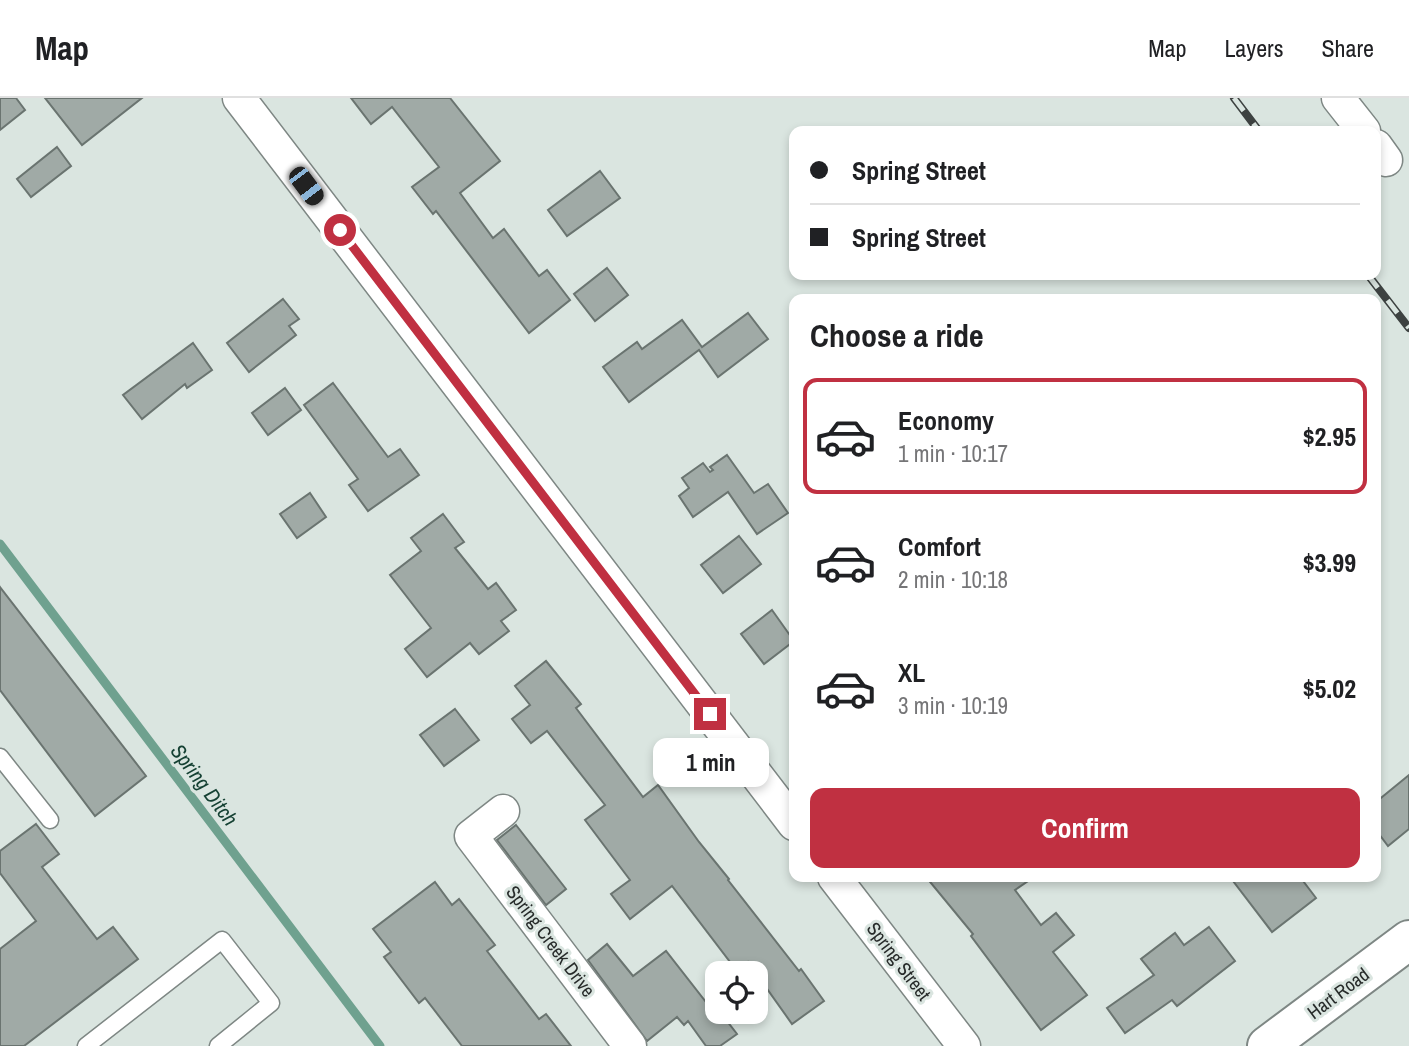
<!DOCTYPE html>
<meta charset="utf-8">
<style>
:root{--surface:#fff;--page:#f2f2f2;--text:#202124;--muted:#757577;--line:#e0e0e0;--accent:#c03041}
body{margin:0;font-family:"Archivo Narrow",sans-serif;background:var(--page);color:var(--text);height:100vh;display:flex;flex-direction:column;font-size:26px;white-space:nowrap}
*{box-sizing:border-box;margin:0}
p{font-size:23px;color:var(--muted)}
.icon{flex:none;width:38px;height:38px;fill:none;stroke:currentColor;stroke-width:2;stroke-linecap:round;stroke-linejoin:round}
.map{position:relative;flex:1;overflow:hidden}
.sheet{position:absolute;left:789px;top:196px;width:592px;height:588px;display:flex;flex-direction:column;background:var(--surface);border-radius:14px;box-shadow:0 4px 10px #0003}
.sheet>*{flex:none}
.hud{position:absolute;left:789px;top:28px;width:592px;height:154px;border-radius:14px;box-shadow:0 4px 10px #0003;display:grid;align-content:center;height:154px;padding:0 21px;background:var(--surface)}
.tools{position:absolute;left:705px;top:863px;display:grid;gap:14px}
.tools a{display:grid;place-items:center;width:63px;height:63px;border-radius:14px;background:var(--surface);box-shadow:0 4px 10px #0003;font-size:35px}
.end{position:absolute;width:32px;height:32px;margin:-16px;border:9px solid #c03041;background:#fff;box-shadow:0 0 0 4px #fff}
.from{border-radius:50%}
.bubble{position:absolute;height:49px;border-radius:14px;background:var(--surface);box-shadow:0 4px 10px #0003;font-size:23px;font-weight:700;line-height:49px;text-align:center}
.car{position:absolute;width:21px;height:42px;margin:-21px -10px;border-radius:9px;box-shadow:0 0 5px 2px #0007;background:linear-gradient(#222 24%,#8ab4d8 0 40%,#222 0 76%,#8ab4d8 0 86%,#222 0)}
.hud b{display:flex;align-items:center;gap:24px;height:66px;font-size:26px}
.hud b+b{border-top:2px solid var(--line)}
.hud i{width:18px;height:18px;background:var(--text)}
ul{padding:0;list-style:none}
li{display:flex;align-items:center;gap:21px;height:116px;margin:0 14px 10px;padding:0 7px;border:4px solid transparent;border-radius:14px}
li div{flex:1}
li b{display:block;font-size:26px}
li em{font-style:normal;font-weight:700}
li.current{border-color:var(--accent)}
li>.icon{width:63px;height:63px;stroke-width:1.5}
h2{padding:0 21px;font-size:32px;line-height:84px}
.primary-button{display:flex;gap:14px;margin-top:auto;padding:14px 21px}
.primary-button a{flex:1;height:80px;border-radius:14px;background:var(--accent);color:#fff;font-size:28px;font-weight:700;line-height:80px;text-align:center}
header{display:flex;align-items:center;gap:42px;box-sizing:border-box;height:98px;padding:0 35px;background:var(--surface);border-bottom:2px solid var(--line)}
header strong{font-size:33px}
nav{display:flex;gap:38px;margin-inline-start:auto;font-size:24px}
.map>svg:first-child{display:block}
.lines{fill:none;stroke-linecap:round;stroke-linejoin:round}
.stream{stroke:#6fa18f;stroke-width:9}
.building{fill:#a0aaa6;stroke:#6a7470;stroke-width:2}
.service-casing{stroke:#7e8784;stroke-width:19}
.minor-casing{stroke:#7e8784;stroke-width:35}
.tertiary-casing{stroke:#7e8784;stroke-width:42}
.service{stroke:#fff;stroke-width:16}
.minor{stroke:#fff;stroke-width:32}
.tertiary{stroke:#fff;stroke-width:38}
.rail-casing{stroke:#3d4241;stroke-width:8}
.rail{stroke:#dae5e0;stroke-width:5;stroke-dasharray:16;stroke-linecap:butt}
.route{stroke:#c03041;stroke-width:9}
.labels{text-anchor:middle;stroke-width:6;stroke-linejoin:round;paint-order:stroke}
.street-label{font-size:19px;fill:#272b2a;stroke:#dae5e0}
.water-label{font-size:21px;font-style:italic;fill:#154133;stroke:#dae5e0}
</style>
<header>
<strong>Map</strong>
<nav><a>Map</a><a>Layers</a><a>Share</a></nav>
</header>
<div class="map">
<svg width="1409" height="948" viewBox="0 0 1409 948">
<rect width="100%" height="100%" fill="#dae5e0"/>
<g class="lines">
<polyline class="stream" points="0,446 380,948"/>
</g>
<g class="building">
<polygon points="0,0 16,0 25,12 0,32"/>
<polygon points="45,0 142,0 82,47"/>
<polygon points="351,0 450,0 500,63 460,95 493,140 504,131 539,178 547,172 570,202 529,235 436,113 433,116 412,89 439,69 392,9 371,26"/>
<polygon points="57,49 71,68 31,99 17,81"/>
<polygon points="600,73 620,100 567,138 548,112"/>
<polygon points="607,170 628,197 595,223 574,196"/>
<polygon points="283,201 299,221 289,228 296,237 249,274 227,245"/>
<polygon points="748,215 768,241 718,279 699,252 629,304 603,269 637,244 642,251 682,222 702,249"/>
<polygon points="193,245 212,272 187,290 185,286 142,321 123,297"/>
<polygon points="333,285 388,359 400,351 419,377 368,413 349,387 358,381 304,307"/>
<polygon points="285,290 301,312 268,337 252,315"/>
<polygon points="727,357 754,395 768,386 788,415 757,436 728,394 693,419 679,398 689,390 682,380 703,365 710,374 713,372 710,369"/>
<polygon points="310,395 326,419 297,440 280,416"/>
<polygon points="443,416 464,444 455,450 488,491 496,485 516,512 501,523 509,533 479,556 470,545 427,579 405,551 431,530 390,477 421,453 411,440"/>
<polygon points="739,438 761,466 723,495 701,467"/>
<polygon points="0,489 146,678 95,718 0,592"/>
<polygon points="772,512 794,543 764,566 741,536"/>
<polygon points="546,563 581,606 576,610 643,699 658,687 699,744 729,781 728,782 799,873 801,871 824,903 792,926 748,864 737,873 672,788 630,821 611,796 630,782 585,722 605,707 547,633 531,645 512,621 530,607 515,588"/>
<polygon points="455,611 479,642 444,668 420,637"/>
<polygon points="1409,677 1409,731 1388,748 1376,732 1376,704"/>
<polygon points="36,726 59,756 42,769 97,841 113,829 138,861 24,948 0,948 0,851 36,823 0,775 0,753"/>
<polygon points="516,727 566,791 546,807 497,742"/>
<polygon points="926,779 1034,779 1015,792 1041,827 1056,815 1074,837 1053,854 1087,897 1041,932 971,838 973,836"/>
<polygon points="1230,779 1300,779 1316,800 1272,834"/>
<polygon points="435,784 452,807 459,801 495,847 487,853 539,921 546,916 571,948 462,948 425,900 419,905 384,859 391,854 373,831"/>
<polygon points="1209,829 1235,863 1177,908 1172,902 1125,935 1107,910 1154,877 1141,861 1175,835 1184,847"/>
<polygon points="607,846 633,878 666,853 713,913 717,909 718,914 720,914 737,936 720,948 706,948 688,923 684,927 677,919 647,943 588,862"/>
</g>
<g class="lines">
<g class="service-casing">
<g id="service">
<polyline points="0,659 50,722"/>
<polyline points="86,948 222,842 271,905 218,948"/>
</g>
</g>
<g class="minor-casing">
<g id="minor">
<polyline points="239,0 794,726"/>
<polyline points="1338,0 1364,33"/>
<polyline points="1376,48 1386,62"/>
<polyline points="503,713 471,738 630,948"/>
<polyline points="834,779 964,948"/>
</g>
</g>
<g class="tertiary-casing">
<polyline id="tertiary" points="1267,948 1409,842"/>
</g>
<use href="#service" class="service"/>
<use href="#minor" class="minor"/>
<use href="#tertiary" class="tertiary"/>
<g class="rail-casing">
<g id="rail">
<polyline points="1234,0 1259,33"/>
<polyline points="1368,177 1409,230"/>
</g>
</g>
<use href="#rail" class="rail"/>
</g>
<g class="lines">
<polyline class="route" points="340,132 710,616"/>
</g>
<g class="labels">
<g class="street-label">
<text transform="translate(551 843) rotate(53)" y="7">Spring Creek Drive</text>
<text transform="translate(899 863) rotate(53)" y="7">Spring Street</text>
<text transform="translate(1338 895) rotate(-37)" y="7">Hart Road</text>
</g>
<g class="water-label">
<text transform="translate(204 687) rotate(53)" y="7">Spring Ditch</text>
</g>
</g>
</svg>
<div class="tools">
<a><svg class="icon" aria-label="locate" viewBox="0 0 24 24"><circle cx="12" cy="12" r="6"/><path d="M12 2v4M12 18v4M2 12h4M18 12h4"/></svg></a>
</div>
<i class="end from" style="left:340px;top:132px"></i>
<i class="end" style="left:710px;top:616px"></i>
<div class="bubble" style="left:653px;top:640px;width:116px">1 min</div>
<i class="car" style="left:306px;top:88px;rotate:143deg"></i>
<div class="hud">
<b><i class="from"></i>Spring Street</b>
<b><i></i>Spring Street</b>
</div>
<section class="sheet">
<h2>Choose a ride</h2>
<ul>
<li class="current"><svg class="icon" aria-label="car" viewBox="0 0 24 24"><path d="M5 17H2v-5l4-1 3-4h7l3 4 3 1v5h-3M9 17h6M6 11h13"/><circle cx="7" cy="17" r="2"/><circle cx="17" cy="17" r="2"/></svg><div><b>Economy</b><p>1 min · 10:17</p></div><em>$2.95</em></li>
<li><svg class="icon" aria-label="car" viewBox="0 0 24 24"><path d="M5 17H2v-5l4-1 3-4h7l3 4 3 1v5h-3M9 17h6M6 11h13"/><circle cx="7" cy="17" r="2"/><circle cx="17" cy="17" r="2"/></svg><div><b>Comfort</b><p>2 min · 10:18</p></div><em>$3.99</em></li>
<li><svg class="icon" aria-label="car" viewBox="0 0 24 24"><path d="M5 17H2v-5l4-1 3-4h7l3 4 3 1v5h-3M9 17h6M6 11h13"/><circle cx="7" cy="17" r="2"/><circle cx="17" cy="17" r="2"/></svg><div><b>XL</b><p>3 min · 10:19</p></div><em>$5.02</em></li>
</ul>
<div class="primary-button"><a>Confirm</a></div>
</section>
</div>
